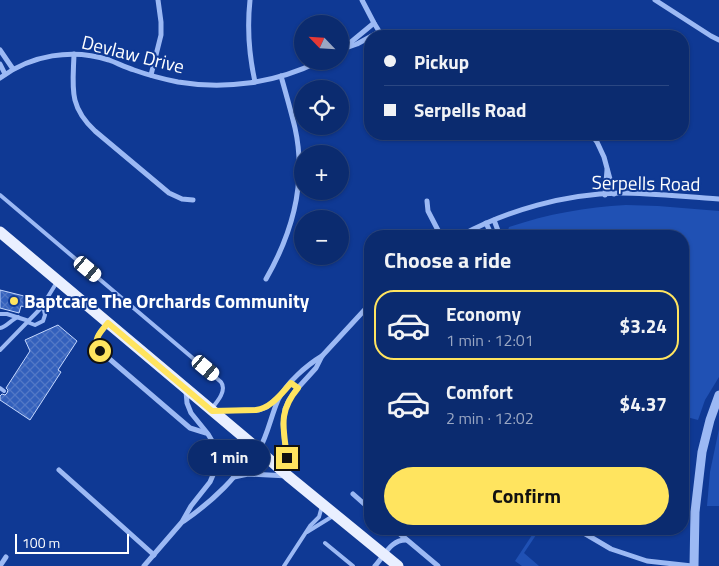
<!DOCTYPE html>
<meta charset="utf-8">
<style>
:root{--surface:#0b2b6f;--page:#143374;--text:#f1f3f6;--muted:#9aa7c3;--line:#2b4782;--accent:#ffe45f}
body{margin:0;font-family:"Titillium Web",sans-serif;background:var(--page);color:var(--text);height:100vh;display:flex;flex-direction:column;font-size:19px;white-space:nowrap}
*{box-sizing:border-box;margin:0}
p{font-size:16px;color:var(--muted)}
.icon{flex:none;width:28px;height:28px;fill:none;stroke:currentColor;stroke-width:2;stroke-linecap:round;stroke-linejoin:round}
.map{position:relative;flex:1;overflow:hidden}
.panel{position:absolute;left:364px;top:230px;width:325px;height:305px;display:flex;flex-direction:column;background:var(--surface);border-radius:20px;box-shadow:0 1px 4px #0004,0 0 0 1px var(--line)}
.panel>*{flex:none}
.top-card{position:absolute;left:364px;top:30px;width:325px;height:110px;border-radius:20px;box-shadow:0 1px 4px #0004,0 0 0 1px var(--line);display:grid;align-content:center;height:110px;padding:0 20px;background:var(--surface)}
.needle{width:32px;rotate:295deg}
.fabs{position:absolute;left:294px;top:15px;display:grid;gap:10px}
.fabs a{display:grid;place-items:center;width:55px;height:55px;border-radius:50%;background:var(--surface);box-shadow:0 1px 4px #0004,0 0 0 1px var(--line);font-size:25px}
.scale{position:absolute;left:15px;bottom:12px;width:114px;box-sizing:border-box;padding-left:5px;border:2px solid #fff;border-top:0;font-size:14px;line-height:18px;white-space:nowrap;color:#fff;-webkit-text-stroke:4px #0f3994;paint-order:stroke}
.end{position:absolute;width:22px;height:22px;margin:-11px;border:6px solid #ffe45f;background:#111;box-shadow:0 0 0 2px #111}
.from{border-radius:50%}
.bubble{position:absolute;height:35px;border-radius:18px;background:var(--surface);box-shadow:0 1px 4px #0004,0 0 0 1px var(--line);font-size:16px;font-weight:700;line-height:35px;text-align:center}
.car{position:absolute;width:15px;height:30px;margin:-15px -8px;border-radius:6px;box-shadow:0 0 4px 1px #0007;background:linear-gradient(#fff 24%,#345 0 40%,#fff 0 76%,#345 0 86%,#fff 0)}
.top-card b{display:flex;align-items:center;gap:18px;height:48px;font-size:19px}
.top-card b+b{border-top:1px solid var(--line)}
.top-card i{width:12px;height:12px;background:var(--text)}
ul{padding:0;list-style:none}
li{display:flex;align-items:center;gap:15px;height:70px;margin:0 10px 8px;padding:0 10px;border:2px solid transparent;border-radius:20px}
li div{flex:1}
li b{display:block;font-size:19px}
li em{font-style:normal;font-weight:700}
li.on{border-color:var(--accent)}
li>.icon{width:45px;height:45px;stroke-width:1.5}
h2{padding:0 20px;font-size:22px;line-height:60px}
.cta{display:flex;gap:10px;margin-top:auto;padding:10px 20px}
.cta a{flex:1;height:58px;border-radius:30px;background:var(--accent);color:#111;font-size:20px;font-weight:700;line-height:58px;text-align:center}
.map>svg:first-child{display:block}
.green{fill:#2051b4}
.building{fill:url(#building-cross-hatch);stroke:#c4d7fe}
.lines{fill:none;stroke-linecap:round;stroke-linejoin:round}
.service{stroke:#9cb9f4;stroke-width:4}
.minor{stroke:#9cb9f4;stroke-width:5}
.tertiary{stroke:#9cb9f4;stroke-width:9}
.primary{stroke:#e9efff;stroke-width:11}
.route{stroke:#ffe45f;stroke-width:6}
.poi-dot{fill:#ffe45f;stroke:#0f3994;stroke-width:2}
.labels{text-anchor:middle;stroke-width:4;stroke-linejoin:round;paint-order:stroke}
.street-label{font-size:19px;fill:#fff;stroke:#0f3994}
.poi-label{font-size:19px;font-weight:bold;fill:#fff;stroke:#0f3994;text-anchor:start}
</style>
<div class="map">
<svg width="719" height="566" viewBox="0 0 719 566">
<defs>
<pattern id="building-cross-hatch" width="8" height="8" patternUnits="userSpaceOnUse" patternTransform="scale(1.25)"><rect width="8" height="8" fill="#3360bc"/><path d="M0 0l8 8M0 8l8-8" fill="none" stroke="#5278c6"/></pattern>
</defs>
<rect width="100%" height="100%" fill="#0f3994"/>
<g class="green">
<path d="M 626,205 L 658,206 L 719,211 L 719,377 L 705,400 L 698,420 L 683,416 L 682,236 L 508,236 L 507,233 L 509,227 C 548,214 586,207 626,205 Z"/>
<polygon points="719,429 719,506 707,506 710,472"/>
<polygon points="536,529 540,529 524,553 539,566 522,566 515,561"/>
</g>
<g class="building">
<polygon points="0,290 28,297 26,307 21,306 19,313 0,308"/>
<polygon points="58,325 77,341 58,370 61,372 30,420 0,400 0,396 2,394 5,395 7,393 8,390 6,388 30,351 25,340"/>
</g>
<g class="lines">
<g class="service">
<path d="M 0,195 L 221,382 C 227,390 218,401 212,408"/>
<polyline points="0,314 7,314 29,321"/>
<polyline points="27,322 35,325 43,321 45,315 43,305"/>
<path d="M 0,328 C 6,327 11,320 18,317"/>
<polyline points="0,350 41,308 57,282"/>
<polyline points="0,388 4,391"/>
<polyline points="307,532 333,516"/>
<polyline points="325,543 353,566"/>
<polyline points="284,566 310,526 319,517 322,506"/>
</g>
<g class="minor">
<path d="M 250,0 C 247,28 249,55 255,82"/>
<polyline points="362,0 374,23 382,36"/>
<polyline points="655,0 711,36 719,40"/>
<polyline points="345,47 374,23"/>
<polyline points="0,50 13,69"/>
<polyline points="340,50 357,44 379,32"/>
<path d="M 74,54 C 73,87 68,106 95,131 L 169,193 L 182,199 L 193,200"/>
<polyline points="0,64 5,74"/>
<polyline points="151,75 161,35 161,22 158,0"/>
<path d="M 0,78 C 31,55 72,48 109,60 C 117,63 125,67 134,70 C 148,75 163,79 178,82 C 226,90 276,83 320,61"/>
<polyline points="591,134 597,142 604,157 614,194"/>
<polyline points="340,164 344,164"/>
<polyline points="605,195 607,170"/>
<polyline points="427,201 428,211 441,236"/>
<polyline points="494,220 500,236"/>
<polyline points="486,223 492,236"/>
<path d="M 460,236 C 508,210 565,194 620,193 C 653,193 686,197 719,199"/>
<path d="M 266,279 C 293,232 307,182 295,128 C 291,111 286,94 281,76"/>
<path d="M 108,323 C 101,331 92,339 99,350 L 190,428 L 206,433"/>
<polyline points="215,411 259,410 267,407 279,396"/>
<path d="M 259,450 C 268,434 271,416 278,400 C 286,383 307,365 322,356"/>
<polyline points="59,470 154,555"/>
<polyline points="234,477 248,474 288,476 283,424 285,409 289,400 296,390 316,368 322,356 370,304"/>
<polyline points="353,494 370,509"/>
<path d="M 184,521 C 207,505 246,473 252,444"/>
<polyline points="394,529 438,566"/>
<polyline points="577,529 611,549 647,561 692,566"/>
<polyline points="0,566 6,557"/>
<polyline points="144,566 182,522 191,506 210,482 216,468 218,456 215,446 208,434 191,413 187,403 186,391"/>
<path d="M 375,566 C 385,555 391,539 407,540"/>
</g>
<polyline class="tertiary" points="694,566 695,512 702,452 710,420 719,395"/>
<polyline class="primary" points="0,232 252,444 288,476 398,566"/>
</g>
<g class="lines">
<path class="route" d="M 100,351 C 91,341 101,331 108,323 L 212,411 L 256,410 C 271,408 281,394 291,383 L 298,388 C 277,413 284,429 287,458"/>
</g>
<circle class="poi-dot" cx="14" cy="301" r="5"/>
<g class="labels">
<g class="street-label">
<text transform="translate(133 54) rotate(14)" y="7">Devlaw Drive</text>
<text transform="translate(646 183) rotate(1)" y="7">Serpells Road</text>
</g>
<g class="poi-label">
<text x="24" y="308">Baptcare The Orchards Community</text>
</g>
</g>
</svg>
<div class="fabs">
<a><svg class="needle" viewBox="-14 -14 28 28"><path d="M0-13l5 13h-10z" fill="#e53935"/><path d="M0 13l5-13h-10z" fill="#9aa7c3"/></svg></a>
<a><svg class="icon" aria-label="locate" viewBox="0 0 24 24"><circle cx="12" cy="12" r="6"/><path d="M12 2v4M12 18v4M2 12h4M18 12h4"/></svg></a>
<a>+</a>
<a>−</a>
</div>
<div class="scale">100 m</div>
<i class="end from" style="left:100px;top:351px"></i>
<i class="end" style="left:287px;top:458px"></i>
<div class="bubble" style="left:188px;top:440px;width:82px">1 min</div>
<i class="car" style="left:88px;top:269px;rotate:130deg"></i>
<i class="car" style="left:206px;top:368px;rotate:130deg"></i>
<div class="top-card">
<b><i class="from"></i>Pickup</b>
<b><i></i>Serpells Road</b>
</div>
<section class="panel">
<h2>Choose a ride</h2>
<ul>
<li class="on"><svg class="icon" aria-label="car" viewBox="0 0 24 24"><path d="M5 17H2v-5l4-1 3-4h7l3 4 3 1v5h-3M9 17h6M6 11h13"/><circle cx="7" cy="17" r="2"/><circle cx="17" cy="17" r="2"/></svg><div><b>Economy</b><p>1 min · 12:01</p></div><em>$3.24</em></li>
<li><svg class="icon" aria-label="car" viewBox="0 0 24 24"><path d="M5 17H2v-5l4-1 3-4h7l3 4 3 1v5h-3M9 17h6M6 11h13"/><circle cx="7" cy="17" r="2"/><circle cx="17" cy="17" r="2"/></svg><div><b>Comfort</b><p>2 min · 12:02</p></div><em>$4.37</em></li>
</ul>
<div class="cta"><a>Confirm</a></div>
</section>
</div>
